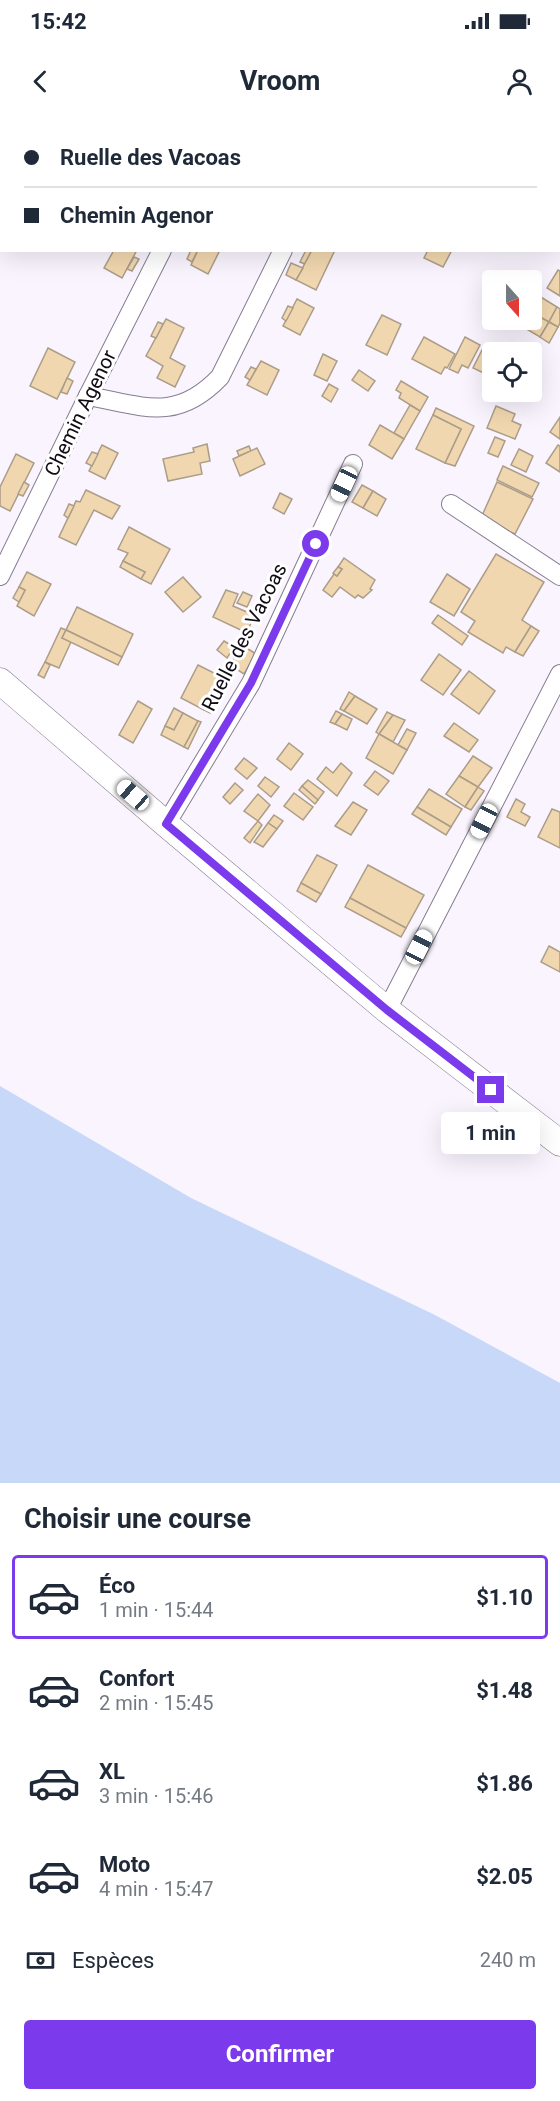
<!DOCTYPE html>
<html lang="fr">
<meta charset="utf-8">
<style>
:root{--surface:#fff;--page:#f2f2f3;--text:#1f2937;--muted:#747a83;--line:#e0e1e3;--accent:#7c3aed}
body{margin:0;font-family:Roboto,sans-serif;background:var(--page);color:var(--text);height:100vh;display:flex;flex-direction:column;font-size:22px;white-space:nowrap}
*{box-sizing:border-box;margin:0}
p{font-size:20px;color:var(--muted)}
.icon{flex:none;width:33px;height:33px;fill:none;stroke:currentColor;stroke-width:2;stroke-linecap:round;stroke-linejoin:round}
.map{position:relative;height:1363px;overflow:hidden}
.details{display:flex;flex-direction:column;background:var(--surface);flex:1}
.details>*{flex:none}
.banner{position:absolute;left:0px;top:0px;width:561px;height:132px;box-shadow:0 6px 24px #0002;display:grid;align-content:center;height:132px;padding:0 24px;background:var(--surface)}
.needle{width:39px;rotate:159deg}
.tools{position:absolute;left:482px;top:150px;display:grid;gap:12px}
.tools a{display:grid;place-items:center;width:60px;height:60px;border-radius:6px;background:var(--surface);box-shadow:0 6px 24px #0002;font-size:30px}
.end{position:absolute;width:27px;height:27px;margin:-14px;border:8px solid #7c3aed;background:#fff;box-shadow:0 0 0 3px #fff}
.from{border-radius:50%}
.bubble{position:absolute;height:42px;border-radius:6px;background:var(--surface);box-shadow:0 6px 24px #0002;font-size:20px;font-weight:700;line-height:42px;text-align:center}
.car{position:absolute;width:18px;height:36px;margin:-18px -9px;border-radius:8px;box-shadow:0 0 4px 2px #0007;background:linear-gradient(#fff 24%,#345 0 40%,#fff 0 76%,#345 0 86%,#fff 0)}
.banner b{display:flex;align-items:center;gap:21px;height:57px;font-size:22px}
.banner b+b{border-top:2px solid var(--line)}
.banner i{width:15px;height:15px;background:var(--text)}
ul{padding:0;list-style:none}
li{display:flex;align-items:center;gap:18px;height:84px;margin:0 12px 9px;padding:0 12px;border:3px solid transparent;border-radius:6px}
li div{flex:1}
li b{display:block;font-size:22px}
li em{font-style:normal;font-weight:700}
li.on{border-color:var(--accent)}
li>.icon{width:54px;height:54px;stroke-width:1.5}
h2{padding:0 24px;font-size:27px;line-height:72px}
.pay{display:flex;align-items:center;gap:15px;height:66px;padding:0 24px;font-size:22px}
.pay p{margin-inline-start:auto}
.action{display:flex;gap:12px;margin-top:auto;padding:12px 24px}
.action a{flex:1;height:69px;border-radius:6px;background:var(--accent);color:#fff;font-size:24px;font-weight:700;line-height:69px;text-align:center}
.status{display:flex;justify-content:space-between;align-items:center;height:42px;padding:0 30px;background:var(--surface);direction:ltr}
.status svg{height:16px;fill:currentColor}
header{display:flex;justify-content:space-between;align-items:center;height:78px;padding:0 24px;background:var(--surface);font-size:27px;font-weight:700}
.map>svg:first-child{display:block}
.water{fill:#c8d8f9}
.building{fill:#f1d7af;stroke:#ac9d88;stroke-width:1.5}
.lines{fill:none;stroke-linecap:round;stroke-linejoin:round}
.street-casing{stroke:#877c91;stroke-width:20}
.secondary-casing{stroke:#877c91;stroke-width:27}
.street{stroke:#fff;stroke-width:18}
.secondary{stroke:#fff;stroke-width:26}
.route{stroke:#7c3aed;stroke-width:8}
.labels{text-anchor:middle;stroke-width:6;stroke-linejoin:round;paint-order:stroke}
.street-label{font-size:20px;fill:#100c14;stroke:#fff}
</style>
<div class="status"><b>15:42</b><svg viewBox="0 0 49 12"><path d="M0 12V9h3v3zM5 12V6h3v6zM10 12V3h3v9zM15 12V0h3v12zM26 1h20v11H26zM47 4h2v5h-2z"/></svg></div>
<header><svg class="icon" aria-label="back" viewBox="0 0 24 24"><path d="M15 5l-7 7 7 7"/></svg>Vroom<svg class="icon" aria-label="person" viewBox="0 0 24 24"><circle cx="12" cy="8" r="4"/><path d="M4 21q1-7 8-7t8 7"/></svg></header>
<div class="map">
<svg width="560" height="1363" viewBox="0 0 560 1363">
<rect width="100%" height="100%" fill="#f9f4fd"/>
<polygon class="water" points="0,966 191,1078 435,1195 560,1263 560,1363 0,1363"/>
<g class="building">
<polygon points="162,0 186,0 161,2"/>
<polygon points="341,0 365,0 365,2 340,2"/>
<polygon points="419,0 455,0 457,2 420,2"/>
<polygon points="114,130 137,130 122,158 104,148"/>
<polygon points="191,130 198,130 192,142 187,139"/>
<polygon points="198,130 220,130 208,154 191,145"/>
<polygon points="306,130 312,130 305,144 300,142"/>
<polygon points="312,130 335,130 316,170 296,160"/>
<polygon points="428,130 452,130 443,147 424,138"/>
<polygon points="134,137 139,139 132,151 127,149"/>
<polygon points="291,143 303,148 296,160 286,155"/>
<polygon points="558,150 560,151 560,176 547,168"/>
<polygon points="536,174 557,187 549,202 531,192 531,182"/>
<polygon points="297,179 314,188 300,215 283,206"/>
<polygon points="288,186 293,188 286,201 282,198"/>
<polygon points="557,187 560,189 560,203 558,207 549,202"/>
<polygon points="531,192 549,202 540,217 518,204 520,200 531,200"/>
<polygon points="382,195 401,204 387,235 366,225"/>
<polygon points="166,199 184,208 170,238 185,246 175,267 157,258 163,246 146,236"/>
<polygon points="158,202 163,204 156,218 151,216"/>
<polygon points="549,202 558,207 549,223 540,217"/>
<polygon points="424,217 455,234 447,248 445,247 441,254 412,239"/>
<polygon points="465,217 480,225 468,248 462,245 458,253 449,249"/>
<polygon points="48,228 75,242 57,279 30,266"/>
<polygon points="482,230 492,234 492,257 473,248"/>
<polygon points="323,234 337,241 327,261 314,255"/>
<polygon points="261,241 279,250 267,275 247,265"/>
<polygon points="251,247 256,249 250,260 245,257"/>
<polygon points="359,250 375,261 368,271 352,260"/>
<polygon points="531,254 541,259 531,277 520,272 531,272"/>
<polygon points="67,258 73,261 67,274 61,272"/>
<polygon points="401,261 428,277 420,291 399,278 401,273 396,270"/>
<polygon points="329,264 338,269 331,282 322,276"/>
<polygon points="410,285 420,291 404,319 394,313"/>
<polygon points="496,286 515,294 512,301 521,305 515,319 487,308"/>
<polygon points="436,288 474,306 455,346 445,343 461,309 433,295"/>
<polygon points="433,295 461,309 445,343 416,329"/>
<polygon points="560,297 560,319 550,312"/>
<polygon points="380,305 404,319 392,339 369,325"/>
<polygon points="495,317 505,321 498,337 488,333"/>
<polygon points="207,324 210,341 200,343 202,354 168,361 163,339 194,332 193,328"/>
<polygon points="102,325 118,333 105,359 89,351"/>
<polygon points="558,325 560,326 560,352 546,343"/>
<polygon points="249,326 251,331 239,336 237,331"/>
<polygon points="257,328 265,344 240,356 233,339"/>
<polygon points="519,329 533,336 526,352 511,345"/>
<polygon points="92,332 98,334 92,346 86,343"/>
<polygon points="16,334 34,343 10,391 0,386 0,367"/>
<polygon points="503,346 539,363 532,377 497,360"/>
<polygon points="24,362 29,365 23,376 18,374"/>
<polygon points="497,362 533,379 515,414 481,398"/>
<polygon points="362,365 373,371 363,388 352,382"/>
<polygon points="86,370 120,386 112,399 94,390 76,425 59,417 76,381 80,382"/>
<polygon points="373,371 386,379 377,396 363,388"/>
<polygon points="280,373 292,379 284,394 273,388"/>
<polygon points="69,384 74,386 68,398 64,395"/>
<polygon points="129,407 170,429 151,464 141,459 145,452 123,441 128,433 118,429"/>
<polygon points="496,434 544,462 522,500 531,506 515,532 506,527 503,533 468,512 475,501 461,492"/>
<polygon points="344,438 375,460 370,469 372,470 363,478 358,475 355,478 340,467 332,477 323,470 334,454 337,456 342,449 338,447"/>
<polygon points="123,441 145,452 141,459 120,447"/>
<polygon points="338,447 342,449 337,456 333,453"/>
<polygon points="27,452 51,464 34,496 17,486 25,470 19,467"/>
<polygon points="447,454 470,469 454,496 430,482"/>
<polygon points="183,457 201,477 183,492 165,472"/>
<polygon points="19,467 25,470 19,482 13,478"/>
<polygon points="226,470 238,474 233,486 254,495 247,513 213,497"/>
<polygon points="243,472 252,476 247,487 237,483"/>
<polygon points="77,487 133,514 122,537 66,510"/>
<polygon points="438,495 468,516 462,525 432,503"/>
<polygon points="531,506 539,511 523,536 515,532"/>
<polygon points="61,508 66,510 62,518 71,522 59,548 45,542"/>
<polygon points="66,510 122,537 118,545 62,518"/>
<polygon points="224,521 234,527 227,538 217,530"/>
<polygon points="242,525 256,534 244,554 230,545"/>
<polygon points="439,534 461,550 443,575 421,560"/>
<polygon points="45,542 50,545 44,558 38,555"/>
<polygon points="198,545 226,559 222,568 216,565 204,590 181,578"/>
<polygon points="469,551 495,571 479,594 451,574"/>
<polygon points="216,565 222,568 210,593 204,590"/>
<polygon points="349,572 355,576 344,591 340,589"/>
<polygon points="355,576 377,589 367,604 344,591"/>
<polygon points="138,581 152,589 133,623 119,615"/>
<polygon points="174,588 183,593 174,610 165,606"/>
<polygon points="336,591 342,594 335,604 330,602"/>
<polygon points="387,592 393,595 379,614 376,612"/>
<polygon points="183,593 198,601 184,627 161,615 165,606 174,610"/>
<polygon points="342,594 352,599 347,610 335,604"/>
<polygon points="393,595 405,600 393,622 379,614"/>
<polygon points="198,601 201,602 188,629 184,627"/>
<polygon points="454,603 478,620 469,632 444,616"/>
<polygon points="407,609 416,613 407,630 398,625"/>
<polygon points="379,614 407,630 393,654 366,638"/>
<polygon points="289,623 303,634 291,650 277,639"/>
<polygon points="473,636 492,648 478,667 459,656"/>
<polygon points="244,638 257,648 247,659 235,649"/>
<polygon points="341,643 352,653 337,676 317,659 326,647 333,653"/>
<polygon points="375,651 389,661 378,675 364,665"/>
<polygon points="459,656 478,667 465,687 446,674"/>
<polygon points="265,657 279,667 271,677 258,666"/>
<polygon points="308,660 324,672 318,680 302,666"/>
<polygon points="235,663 243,670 230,684 223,677"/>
<polygon points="302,666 318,680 315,684 299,670"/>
<polygon points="478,667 484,671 471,690 465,687"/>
<polygon points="429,669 462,689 451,707 417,687"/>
<polygon points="294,673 313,687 303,700 284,686"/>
<polygon points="258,674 270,685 258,701 244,691"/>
<polygon points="516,679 525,684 521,692 530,697 525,706 507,697"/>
<polygon points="353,682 367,690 351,715 335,706"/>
<polygon points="417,687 451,707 446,715 412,694"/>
<polygon points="552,689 560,692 560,728 538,717"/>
<polygon points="274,695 283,701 277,709 268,703"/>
<polygon points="258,701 262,705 250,723 244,718"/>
<polygon points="268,703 277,709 263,727 254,722"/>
<polygon points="317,735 337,745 321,774 301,763"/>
<polygon points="368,745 424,775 406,808 350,778"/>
<polygon points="301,763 321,774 316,782 297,771"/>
<polygon points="350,778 406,808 401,817 345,787"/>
<polygon points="549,826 560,832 560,852 541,842"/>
</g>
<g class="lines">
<g class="street-casing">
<g id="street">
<polyline points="278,0 280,2"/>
<polyline points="497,0 499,2"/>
<polyline points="227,2 228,0"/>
<path d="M 88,276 C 143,286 176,303 220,257 L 283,130"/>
<polyline points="451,384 560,456"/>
<polyline points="0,456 88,276 162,130"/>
<polyline points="166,704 251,563 353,344"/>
<polyline points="387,890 560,554"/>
</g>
</g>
<g class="secondary-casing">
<polyline id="secondary" points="0,561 166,704 387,890 560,1023"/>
</g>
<use href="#street" class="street"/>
<use href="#secondary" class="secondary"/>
</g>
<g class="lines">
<polyline class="route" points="316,424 251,563 166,704 387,890 491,970"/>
</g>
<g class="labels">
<g class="street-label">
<text transform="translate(80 293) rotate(-64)" y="7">Chemin Agenor</text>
<text transform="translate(244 517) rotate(-63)" y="7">Ruelle des Vacoas</text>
</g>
</g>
</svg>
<div class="tools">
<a><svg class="needle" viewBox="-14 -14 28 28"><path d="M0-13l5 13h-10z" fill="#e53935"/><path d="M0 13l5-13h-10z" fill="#747a83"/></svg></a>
<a><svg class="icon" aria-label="locate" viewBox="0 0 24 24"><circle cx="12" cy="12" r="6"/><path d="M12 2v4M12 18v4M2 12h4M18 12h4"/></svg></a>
</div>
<i class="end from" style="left:316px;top:424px"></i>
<i class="end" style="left:491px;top:970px"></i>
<div class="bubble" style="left:441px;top:992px;width:99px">1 min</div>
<i class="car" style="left:344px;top:364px;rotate:205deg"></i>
<i class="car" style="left:133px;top:675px;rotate:311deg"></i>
<i class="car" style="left:484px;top:701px;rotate:207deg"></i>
<i class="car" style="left:419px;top:827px;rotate:27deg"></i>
<div class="banner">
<b><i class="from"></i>Ruelle des Vacoas</b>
<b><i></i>Chemin Agenor</b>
</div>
</div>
<section class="details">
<h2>Choisir une course</h2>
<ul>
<li class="on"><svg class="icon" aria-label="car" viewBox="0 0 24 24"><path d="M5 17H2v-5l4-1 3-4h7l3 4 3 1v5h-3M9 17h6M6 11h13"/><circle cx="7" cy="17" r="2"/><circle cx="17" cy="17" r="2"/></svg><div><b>Éco</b><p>1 min · 15:44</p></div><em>$1.10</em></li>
<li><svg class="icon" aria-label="car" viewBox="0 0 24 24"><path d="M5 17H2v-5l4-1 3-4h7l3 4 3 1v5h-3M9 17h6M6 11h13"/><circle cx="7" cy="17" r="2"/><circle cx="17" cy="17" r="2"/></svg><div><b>Confort</b><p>2 min · 15:45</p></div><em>$1.48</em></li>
<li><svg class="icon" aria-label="car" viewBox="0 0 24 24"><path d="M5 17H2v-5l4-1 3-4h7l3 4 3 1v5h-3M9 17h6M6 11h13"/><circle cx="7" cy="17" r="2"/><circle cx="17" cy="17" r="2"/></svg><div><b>XL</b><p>3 min · 15:46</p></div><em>$1.86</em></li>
<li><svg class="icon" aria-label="car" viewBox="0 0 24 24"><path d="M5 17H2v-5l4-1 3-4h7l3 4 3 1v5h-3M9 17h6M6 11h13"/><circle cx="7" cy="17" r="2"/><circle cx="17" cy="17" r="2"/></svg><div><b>Moto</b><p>4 min · 15:47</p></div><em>$2.05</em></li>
</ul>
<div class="pay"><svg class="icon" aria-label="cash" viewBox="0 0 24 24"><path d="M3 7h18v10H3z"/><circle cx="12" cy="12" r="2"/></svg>Espèces<p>240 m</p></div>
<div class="action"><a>Confirmer</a></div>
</section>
